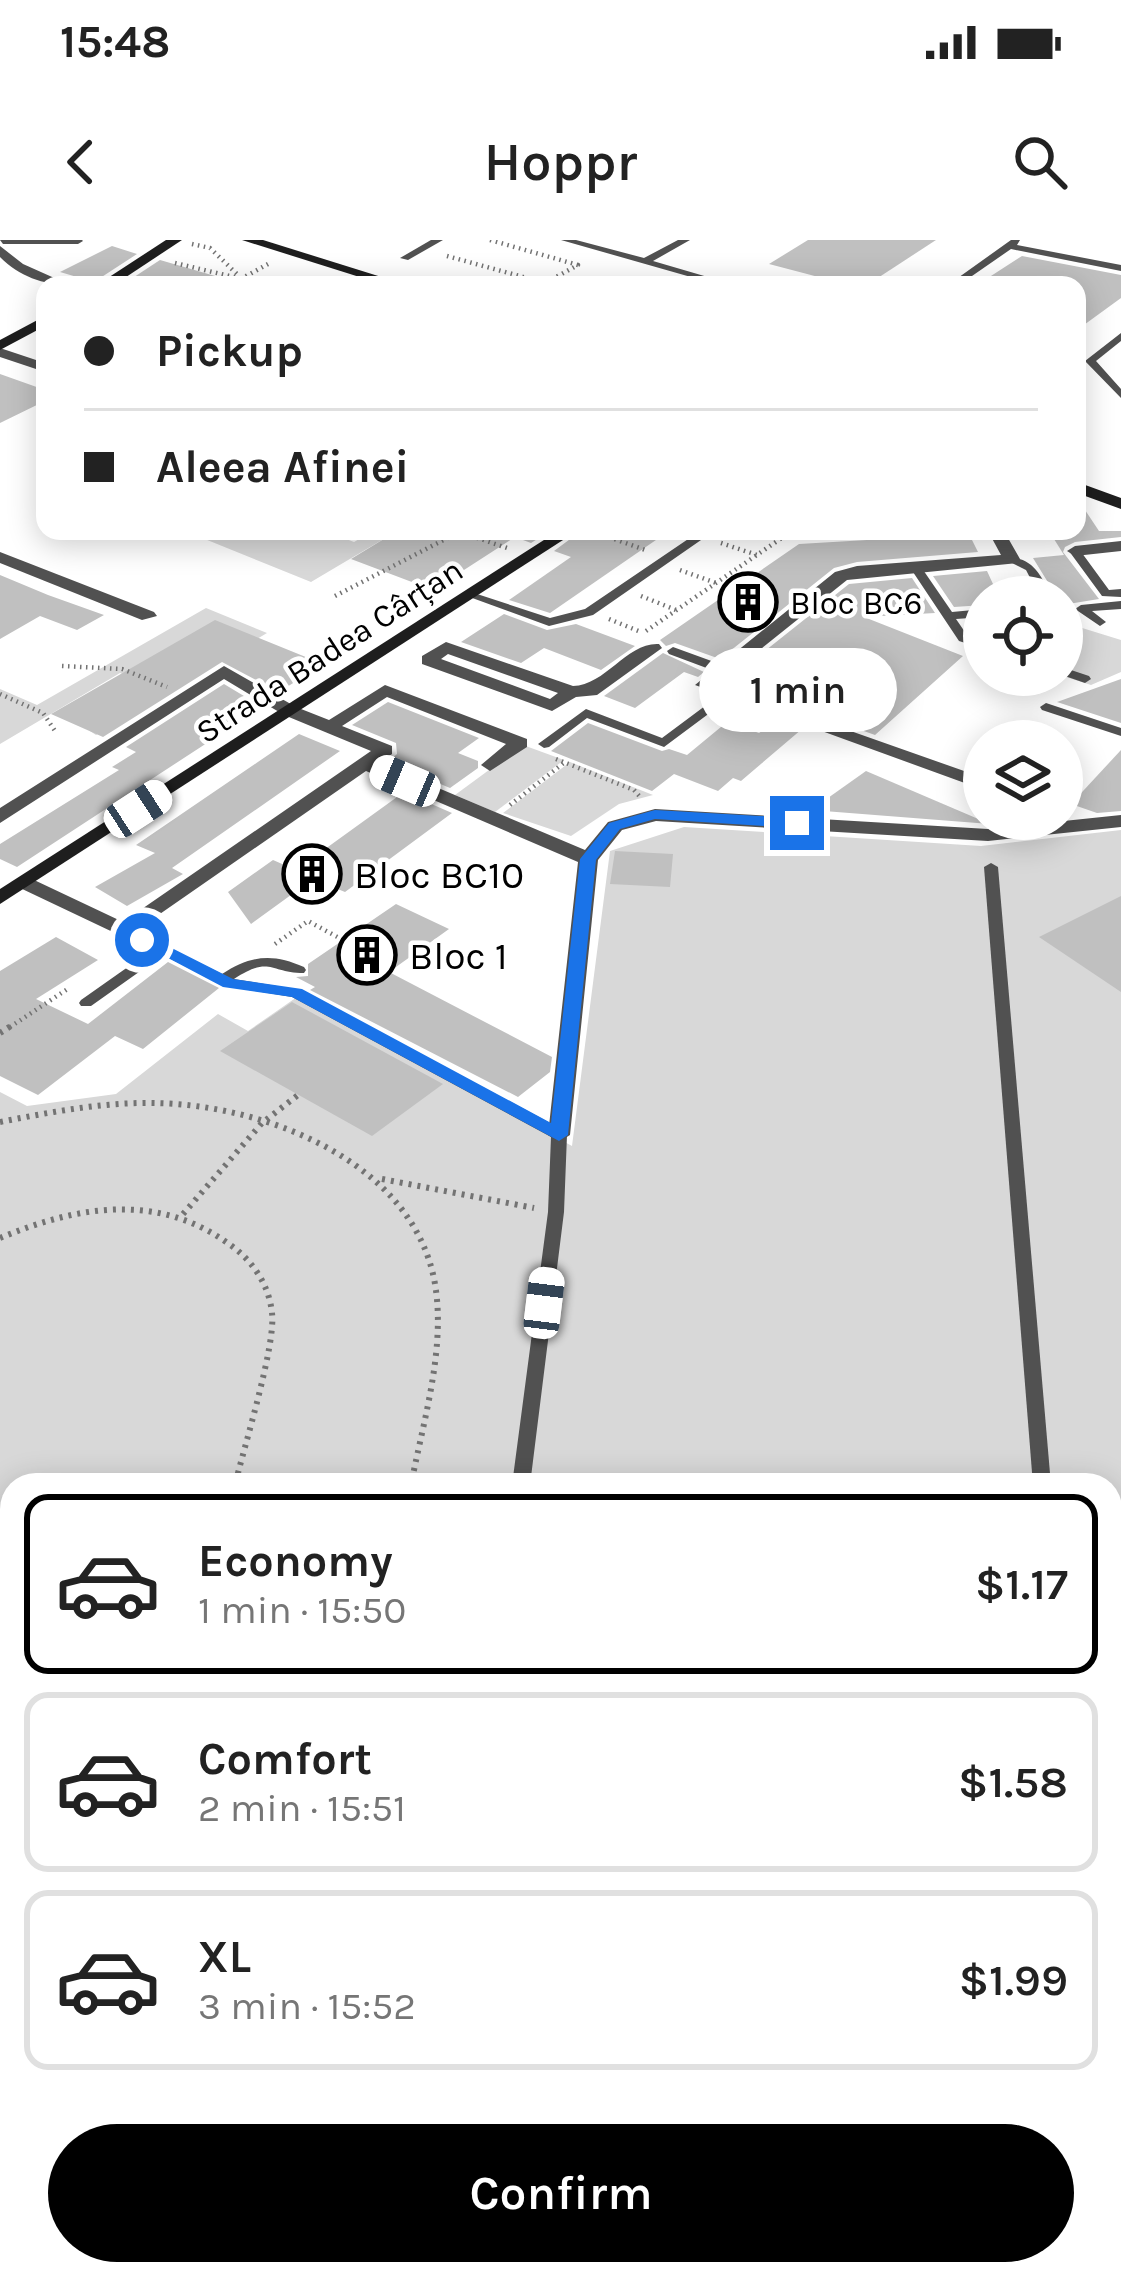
<!DOCTYPE html>
<meta charset="utf-8">
<style>
:root{--surface:#fff;--page:#f2f2f2;--text:#222;--muted:#767676;--line:#e0e0e0;--accent:#000}
body{margin:0;font-family:Karla,sans-serif;background:var(--page);color:var(--text);height:100vh;display:flex;flex-direction:column;font-size:45px;white-space:nowrap}
*{box-sizing:border-box;margin:0}
p{font-size:39px;color:var(--muted)}
.icon{flex:none;width:66px;height:66px;fill:none;stroke:currentColor;stroke-width:2;stroke-linecap:round;stroke-linejoin:round}
.map{position:relative;flex:1;overflow:hidden}
.drawer{position:absolute;left:0px;top:1233px;width:1122px;height:813px;display:flex;flex-direction:column;background:var(--surface);border-radius:36px 36px 0 0;box-shadow:0 6px 30px #0003}
.drawer>*{flex:none}
.hud{position:absolute;left:36px;top:36px;width:1050px;height:264px;border-radius:24px;box-shadow:0 6px 30px #0003;display:grid;align-content:center;height:264px;padding:0 48px;background:var(--surface)}
.controls{position:absolute;left:963px;top:336px;display:grid;gap:24px}
.controls a{display:grid;place-items:center;width:120px;height:120px;border-radius:50%;background:var(--surface);box-shadow:0 6px 30px #0003;font-size:60px}
.end{position:absolute;width:54px;height:54px;margin:-27px;border:15px solid #1a73e8;background:#fff;box-shadow:0 0 0 6px #fff}
.from{border-radius:50%}
.bubble{position:absolute;height:84px;border-radius:42px;background:var(--surface);box-shadow:0 6px 30px #0003;font-size:39px;font-weight:600;line-height:84px;text-align:center}
.car{position:absolute;width:36px;height:72px;margin:-36px -18px;border-radius:15px;box-shadow:0 0 9px 3px #0007;background:linear-gradient(#fff 24%,#345 0 40%,#fff 0 76%,#345 0 86%,#fff 0)}
.hud b{display:flex;align-items:center;gap:42px;height:114px;font-size:45px}
.hud b+b{border-top:3px solid var(--line)}
.hud i{width:30px;height:30px;background:var(--text)}
ul{padding:21px 0 0;list-style:none}
li{display:flex;align-items:center;gap:36px;height:180px;margin:0 24px 18px;padding:0 24px;border:6px solid var(--line);border-radius:24px}
li div{flex:1}
li b{display:block;font-size:45px}
li em{font-style:normal;font-weight:600}
li.selected{border-color:var(--accent)}
li>.icon{width:108px;height:108px;stroke-width:1.5}
.action{display:flex;gap:24px;margin-top:auto;padding:24px 48px}
.action a{flex:1;height:138px;border-radius:72px;background:var(--accent);color:#fff;font-size:48px;font-weight:600;line-height:138px;text-align:center}
.status{display:flex;justify-content:space-between;align-items:center;height:84px;padding:0 60px;background:var(--surface);direction:ltr}
.status svg{height:33px;fill:currentColor}
header{display:flex;justify-content:space-between;align-items:center;height:156px;padding:0 48px;background:var(--surface);font-size:54px;font-weight:600}
.map>svg:first-child{display:block}
.green{fill:#d8d8d8}
.building{fill:#c0c0c0}
.lines{fill:none;stroke-linecap:round;stroke-linejoin:round}
.path-far2{stroke:#737373;stroke-width:4.5;stroke-dasharray:1.5 4.5;stroke-linecap:butt}
.path-far1{stroke:#737373;stroke-width:6;stroke-dasharray:3 6;stroke-linecap:butt}
.path{stroke:#737373;stroke-width:8;stroke-dasharray:4.5 8;stroke-linecap:butt}
.lane{fill:#515151;fill-rule:evenodd}
.street{fill:#515151;fill-rule:evenodd}
.secondary{fill:#1e1e1e;fill-rule:evenodd}
.route{fill:#1a73e8}
.labels{text-anchor:middle;stroke-width:9;stroke-linejoin:round;paint-order:stroke}
.far-poi-label{font-size:33px;fill:#000;stroke:#fff;text-anchor:start}
.far-street-label{font-size:33px;fill:#000;stroke:#fff}
.poi-label{font-size:39px;fill:#000;stroke:#fff;text-anchor:start}
</style>
<div class="status"><b>15:48</b><svg viewBox="0 0 49 12"><path d="M0 12V9h3v3zM5 12V6h3v6zM10 12V3h3v9zM15 12V0h3v12zM26 1h20v11H26zM47 4h2v5h-2z"/></svg></div>
<header><svg class="icon" aria-label="back" viewBox="0 0 24 24"><path d="M15 5l-7 7 7 7"/></svg>Hoppr<svg class="icon" aria-label="search" viewBox="0 0 24 24"><circle cx="10" cy="10" r="6"/><path d="M15 15l6 6"/></svg></header>
<div class="map">
<svg width="1121" height="2045" viewBox="0 0 1121 2045">
<rect width="100%" height="100%" fill="#fff"/>
<g class="green">
<polygon points="185,291 325,291 354,302 373,291 397,291 311,342"/>
<polygon points="206,368 267,393 96,495 90,491 158,449 120,433 0,504 0,449 37,465"/>
<polygon points="1062,376 1066,383 1121,400 1121,432 1091,445 1060,435"/>
<polygon points="523,505 564,520 495,572 455,555"/>
<polygon points="570,522 653,555 619,564 571,596 503,573"/>
<polygon points="684,587 981,606 1121,590 1121,1400 1110,1411 1110,1245 12,1245 12,2028 0,2033 0,852 27,866 116,854 218,774 248,791 297,757 572,906 610,611"/>
</g>
<g class="building">
<polygon points="808,0 936,0 867,45 849,45 769,24"/>
<polygon points="112,6 137,14 94,42 60,32"/>
<polygon points="1022,16 1121,35 1121,58 1077,90 1077,45 977,45"/>
<polygon points="160,20 222,38 221,45 122,45"/>
<polygon points="0,134 45,150 45,161 0,183"/>
<polygon points="1077,258 1099,291 1121,291 1121,297 1075,302 1065,307 1063,312 1099,359 1062,365 1062,357 1057,357 1033,318 1064,315 1049,291 1077,291"/>
<polygon points="397,291 550,291 531,303 515,297 433,350 351,319"/>
<polygon points="581,291 669,291 550,373 509,360 571,317 554,311"/>
<polygon points="969,294 978,312 857,322 834,328 720,419 675,403 666,406 660,400 799,304"/>
<polygon points="987,331 999,357 984,357 984,365 954,367 933,336"/>
<polygon points="0,335 48,355 104,375 77,390 40,376 0,399"/>
<polygon points="912,338 935,373 864,377 963,416 875,495 726,442 849,344"/>
<polygon points="504,374 547,390 576,384 635,406 601,430 544,408 521,423 461,402"/>
<polygon points="215,380 323,424 279,452 222,422 103,497 51,474"/>
<polygon points="663,413 704,432 698,437 684,432 635,468 604,456"/>
<polygon points="1121,439 1121,483 1057,462"/>
<polygon points="224,444 262,467 17,627 0,619 0,604 119,530 112,527 136,512 126,507"/>
<polygon points="388,462 479,498 458,513 478,521 478,528 450,548 388,522 397,514 396,503 352,485"/>
<polygon points="779,480 802,489 741,541 733,538 718,551 674,534 652,551 551,511 588,483 662,511 669,509 687,515 727,482 759,493"/>
<polygon points="299,494 340,511 172,628 183,634 127,666 95,647 155,613 136,605"/>
<polygon points="1121,510 1121,571 1097,573 1071,564"/>
<polygon points="866,531 990,584 811,570"/>
<polygon points="404,552 452,573 345,652 313,639 251,684 228,652 273,620 296,630"/>
<polygon points="615,611 673,614 670,647 610,644"/>
<polygon points="1121,656 1121,752 1039,697"/>
<polygon points="396,664 449,689 389,732 552,817 550,832 518,857 310,750 315,747 296,737 308,736 308,724"/>
<polygon points="56,697 98,720 36,759 88,784 168,722 219,748 143,809 115,796 38,855 0,836 0,731"/>
<polygon points="292,762 443,844 372,896 220,811"/>
</g>
<g class="lines">
<g class="path-far2">
<polyline points="490,0 578,25 545,43"/>
<polyline points="192,4 210,8 239,36"/>
<polyline points="447,16 545,43"/>
<polyline points="175,23 242,39"/>
<polyline points="230,45 268,24"/>
<polyline points="592,291 648,311"/>
<polyline points="460,292 507,308"/>
<polyline points="1019,293 1045,291"/>
<polyline points="721,303 757,315"/>
<polyline points="680,330 716,343"/>
<polyline points="335,356 461,291"/>
<polyline points="641,356 676,370"/>
<polyline points="609,379 641,392"/>
<polyline points="646,391 786,295 847,291"/>
<polyline points="62,426 122,429 167,447"/>
<polyline points="0,454 43,473 55,491"/>
<polyline points="556,519 634,550 641,558"/>
<polyline points="510,565 565,522"/>
<polyline points="275,704 308,681 343,700"/>
<polyline points="10,787 69,748"/>
</g>
<g class="path-far1">
<polyline points="0,793 14,784"/>
<path d="M 0,882 C 51,872 103,862 155,863 C 266,865 414,922 435,1044 C 446,1109 423,1182 411,1245"/>
<polyline points="382,939 534,968"/>
<polyline points="183,974 262,883 298,855"/>
<path d="M 0,998 C 77,966 157,952 229,1004 C 252,1020 269,1044 272,1073 C 276,1105 244,1207 235,1245"/>
</g>
<g class="path">
<polyline points="0,1577 12,1575"/>
<polyline points="0,1823 12,1816"/>
</g>
<g class="lane">
<polygon points="0,0 82,0 83,1 78,4 3,4"/>
<polygon points="431,0 443,0 408,20 400,18"/>
<polygon points="561,0 576,0 644,18 678,0 690,0 653,21 735,45 719,45"/>
<polygon points="1011,0 1020,0 1017,5 1121,25 1121,31 1011,9 959,45 948,45"/>
<polygon points="1121,93 1121,101 1096,121 1121,149 1121,158 1085,121"/>
<polygon points="700,291 714,291 593,375 549,386 464,355 474,353 550,378 585,369"/>
<polygon points="1071,309 1079,309 1109,350 1121,349 1121,357 1102,356 1069,311"/>
<path d="M 1008,317 C 1034,318 1041,336 1052,357 L 1040,357 L 1026,330 L 1008,321 Z"/>
<polygon points="911,324 919,324 952,372 984,369 984,377 956,379 967,395 984,401 984,409 959,401 909,326"/>
<polygon points="1121,361 1121,369 1092,371 1106,382 1100,386 1075,369 1081,365"/>
<polygon points="673,407 728,427 730,430 724,434 720,433 669,414 667,411"/>
<polygon points="1062,427 1089,436 1091,439 1085,443 1062,435"/>
<polygon points="709,463 758,480 773,468 781,468 783,471 760,489 711,472 664,507 587,478 549,507 544,508 538,504 586,469 662,498"/>
<polygon points="1046,463 1121,488 1121,496 1042,470 1040,467"/>
<polygon points="991,623 998,627 1051,1245 1033,1245 984,627"/>
<path d="M 124,686 L 222,734 C 251,715 273,713 304,727 L 306,730 L 304,733 C 269,733 271,715 234,739 L 301,750 L 565,891 L 567,895 L 564,972 L 530,1245 L 512,1245 L 548,972 L 551,897 L 292,757 L 224,746 L 163,715 L 91,766 L 81,766 L 79,763 L 81,760 L 152,710 L 119,693 L 117,690 L 119,687 Z"/>
<polygon points="1110,1313 1121,1314 1121,1328 1110,1327"/>
</g>
<g class="street">
<path d="M 0,6 L 23,24 L 70,45 C 43,45 19,36 0,17 Z"/>
<polygon points="0,108 45,123 45,132 0,117"/>
<polygon points="988,291 1004,291 1020,319 1018,323 847,340 717,444 984,538 984,550 695,445 835,332 857,326 1001,315"/>
<polygon points="1121,301 1121,311 1075,316 1067,311 1075,306"/>
<polygon points="0,312 154,372 157,376 142,380 0,323"/>
<path d="M 446,402 L 573,446 C 606,445 627,402 659,404 L 662,408 L 597,455 L 576,457 L 552,471 L 422,424 L 422,416 ZM 448,414 L 558,453 L 550,459 L 441,419 Z"/>
<polygon points="224,426 296,467 329,480 385,445 527,499 527,507 490,531 481,525 506,504 387,457 342,486 392,506 392,514 379,523 585,610 608,582 655,569 988,589 1121,575 1121,587 988,601 656,581 622,590 598,620 570,895 559,902 548,895 578,622 366,531 131,694 117,694 18,647 18,639 32,639 123,682 371,511 284,475 224,439 0,583 0,568"/>
<polygon points="1121,1425 1121,1456 1110,1461 1110,1430"/>
<polygon points="82,2034 140,2034 136,2045 78,2045"/>
<polygon points="715,2034 749,2034 752,2045 718,2045"/>
</g>
<g class="secondary">
<polygon points="166,0 182,0 114,45 97,45"/>
<polygon points="242,0 263,0 407,45 385,45"/>
<polygon points="45,76 45,86 0,110 0,100"/>
<polygon points="1077,242 1121,258 1121,269 1077,253"/>
<polygon points="558,291 577,291 0,664 0,649"/>
</g>
</g>
<polygon class="route" points="655,570 797,578 805,583 797,588 655,579 620,589 596,620 568,895 559,901 292,757 223,747 134,700 148,696 233,739 302,749 551,883 580,619 609,583"/>
<defs>
<g id="building-ring" transform="scale(3)"><circle r="9.5" fill="#fff" stroke="#000" stroke-width="1.5"/><path d="M-4-6H4V6H1V3H-1V6H-4ZM-2.5-4.3h1.7v1.8h-1.7ZM.8-4.3h1.7v1.8H.8ZM-2.5-1h1.7V.8h-1.7ZM.8-1h1.7V.8H.8Z" fill="#000"/></g>
</defs>
<g fill-rule="evenodd">
<use href="#building-ring" x="748" y="362"/>
<use href="#building-ring" x="312" y="634"/>
<use href="#building-ring" x="367" y="715"/>
</g>
<g class="labels">
<g class="far-poi-label">
<text x="790" y="374">Bloc BC6</text>
</g>
<g class="far-street-label">
<text transform="translate(329 410) rotate(-33)" y="12">Strada Badea Cârțan</text>
</g>
<g class="poi-label">
<text x="354" y="648">Bloc BC10</text>
<text x="409" y="729">Bloc 1</text>
</g>
</g>
</svg>
<div class="controls">
<a><svg class="icon" aria-label="locate" viewBox="0 0 24 24"><circle cx="12" cy="12" r="6"/><path d="M12 2v4M12 18v4M2 12h4M18 12h4"/></svg></a>
<a><svg class="icon" aria-label="layers" viewBox="0 0 24 24"><path d="M12 4l9 5-9 5-9-5zM3 14l9 5 9-5"/></svg></a>
</div>
<i class="end from" style="left:142px;top:700px"></i>
<i class="end" style="left:797px;top:583px"></i>
<div class="bubble" style="left:699px;top:408px;width:198px">1 min</div>
<i class="car" style="left:405px;top:541px;rotate:293deg"></i>
<i class="car" style="left:138px;top:569px;rotate:57deg"></i>
<i class="car" style="left:544px;top:1063px;rotate:7deg"></i>
<div class="hud">
<b><i class="from"></i>Pickup</b>
<b><i></i>Aleea Afinei</b>
</div>
<section class="drawer">
<ul>
<li class="selected"><svg class="icon" aria-label="car" viewBox="0 0 24 24"><path d="M5 17H2v-5l4-1 3-4h7l3 4 3 1v5h-3M9 17h6M6 11h13"/><circle cx="7" cy="17" r="2"/><circle cx="17" cy="17" r="2"/></svg><div><b>Economy</b><p>1 min · 15:50</p></div><em>$1.17</em></li>
<li><svg class="icon" aria-label="car" viewBox="0 0 24 24"><path d="M5 17H2v-5l4-1 3-4h7l3 4 3 1v5h-3M9 17h6M6 11h13"/><circle cx="7" cy="17" r="2"/><circle cx="17" cy="17" r="2"/></svg><div><b>Comfort</b><p>2 min · 15:51</p></div><em>$1.58</em></li>
<li><svg class="icon" aria-label="car" viewBox="0 0 24 24"><path d="M5 17H2v-5l4-1 3-4h7l3 4 3 1v5h-3M9 17h6M6 11h13"/><circle cx="7" cy="17" r="2"/><circle cx="17" cy="17" r="2"/></svg><div><b>XL</b><p>3 min · 15:52</p></div><em>$1.99</em></li>
</ul>
<div class="action"><a>Confirm</a></div>
</section>
</div>
